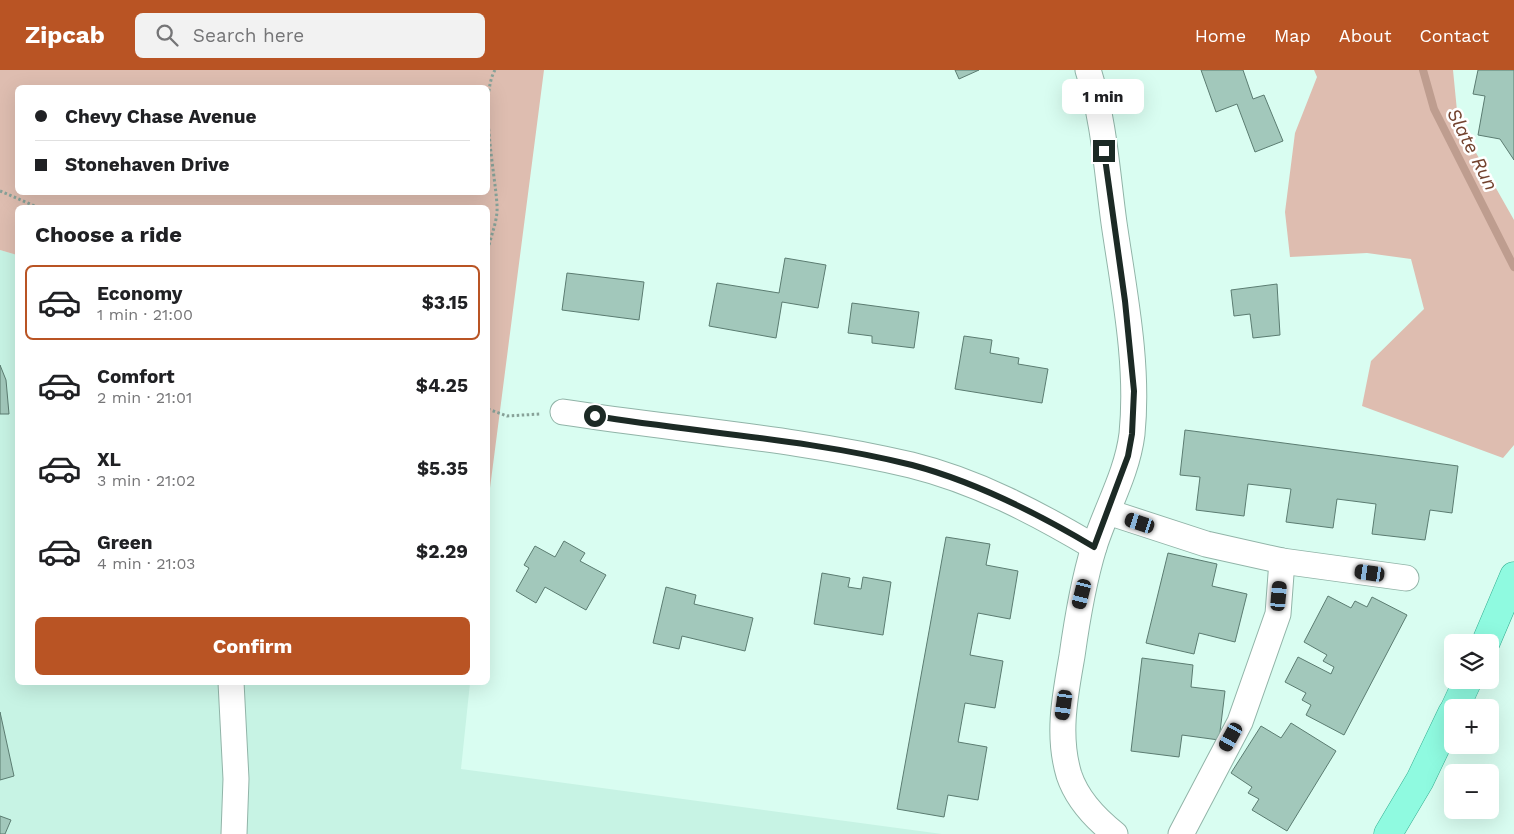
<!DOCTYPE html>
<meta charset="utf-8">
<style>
:root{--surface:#fff;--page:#f2f2f2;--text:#202124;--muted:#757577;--line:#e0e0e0;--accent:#b95424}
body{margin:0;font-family:"Work Sans",sans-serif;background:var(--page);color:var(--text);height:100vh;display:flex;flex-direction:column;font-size:19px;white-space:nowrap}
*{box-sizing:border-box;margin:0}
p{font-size:16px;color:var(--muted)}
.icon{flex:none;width:28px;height:28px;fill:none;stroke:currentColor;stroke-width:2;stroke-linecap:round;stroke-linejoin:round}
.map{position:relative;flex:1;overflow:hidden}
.drawer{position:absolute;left:15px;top:135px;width:475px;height:480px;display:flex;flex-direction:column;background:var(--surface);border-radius:8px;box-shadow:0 5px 20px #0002}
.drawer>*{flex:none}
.top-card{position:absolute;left:15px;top:15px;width:475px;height:110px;border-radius:8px;box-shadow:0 5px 20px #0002;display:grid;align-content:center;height:110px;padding:0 20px;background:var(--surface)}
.tools{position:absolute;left:1444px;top:564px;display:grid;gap:10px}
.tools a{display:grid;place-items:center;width:55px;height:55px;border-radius:8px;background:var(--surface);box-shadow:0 5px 20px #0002;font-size:25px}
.end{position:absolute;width:22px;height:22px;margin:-11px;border:6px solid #1c2a25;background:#fff;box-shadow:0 0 0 2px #fff}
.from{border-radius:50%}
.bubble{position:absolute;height:35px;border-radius:8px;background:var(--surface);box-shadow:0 5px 20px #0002;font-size:16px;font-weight:700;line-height:35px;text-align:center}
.car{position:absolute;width:15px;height:30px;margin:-15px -8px;border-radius:6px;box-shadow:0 0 4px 1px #0007;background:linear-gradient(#222 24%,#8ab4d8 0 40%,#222 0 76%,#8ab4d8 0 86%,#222 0)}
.top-card b{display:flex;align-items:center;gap:18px;height:48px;font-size:19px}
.top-card b+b{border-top:1px solid var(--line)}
.top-card i{width:12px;height:12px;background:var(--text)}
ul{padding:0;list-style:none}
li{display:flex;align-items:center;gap:15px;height:75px;margin:0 10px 8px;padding:0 10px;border:2px solid transparent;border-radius:8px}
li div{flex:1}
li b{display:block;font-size:19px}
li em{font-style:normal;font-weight:700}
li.selected{border-color:var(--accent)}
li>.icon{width:45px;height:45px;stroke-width:1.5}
h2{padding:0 20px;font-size:22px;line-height:60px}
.button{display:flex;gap:10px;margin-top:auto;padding:10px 20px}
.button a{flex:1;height:58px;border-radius:8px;background:var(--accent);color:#fff;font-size:20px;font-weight:700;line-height:58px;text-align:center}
header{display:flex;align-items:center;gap:30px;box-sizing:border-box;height:70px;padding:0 25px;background:var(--accent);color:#fff}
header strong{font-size:24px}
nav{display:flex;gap:28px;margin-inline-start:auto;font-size:18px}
.search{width:350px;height:45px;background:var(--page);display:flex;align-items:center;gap:12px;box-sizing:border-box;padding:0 18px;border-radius:8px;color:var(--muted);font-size:19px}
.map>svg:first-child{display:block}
.built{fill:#c7f3e4}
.green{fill:#debdb0;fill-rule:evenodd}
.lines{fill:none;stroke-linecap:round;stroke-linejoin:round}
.stream{stroke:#be9d8f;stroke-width:8}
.building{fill:#a2c8bb;stroke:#5b7c71}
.minor-casing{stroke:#91b4a8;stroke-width:27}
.major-casing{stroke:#36af92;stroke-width:29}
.path{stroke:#88a299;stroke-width:3;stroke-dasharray:2.5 2.5;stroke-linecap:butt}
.minor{stroke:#fff;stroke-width:25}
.major{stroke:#8ffae0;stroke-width:28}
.route{stroke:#1c2a25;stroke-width:6}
.labels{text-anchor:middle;stroke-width:5;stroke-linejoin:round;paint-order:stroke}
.water-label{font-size:19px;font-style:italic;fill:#73432f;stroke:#fff}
</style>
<header>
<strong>Zipcab</strong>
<div class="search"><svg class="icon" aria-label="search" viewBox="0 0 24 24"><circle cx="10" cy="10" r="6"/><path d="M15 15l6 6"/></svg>Search here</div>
<nav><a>Home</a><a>Map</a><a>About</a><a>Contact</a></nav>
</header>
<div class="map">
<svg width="1514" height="764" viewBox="0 0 1514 764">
<rect width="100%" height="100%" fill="#d9fdf1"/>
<polygon class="built" points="0,180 18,185 18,612 470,613 461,699 942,764 0,764"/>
<g class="green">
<path d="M 0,0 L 544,0 L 490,418 L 488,418 L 488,138 L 18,138 L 17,185 L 0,180 ZM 18,18 L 488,18 L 488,122 L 18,122 Z"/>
<polygon points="1314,0 1453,0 1458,51 1514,150 1514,375 1503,388 1362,336 1371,291 1424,239 1411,189 1367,183 1290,187 1285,142 1295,63 1317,7"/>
</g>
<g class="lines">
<polyline class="stream" points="1423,0 1434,39 1514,197"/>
</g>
<g class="building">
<polygon points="955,0 979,0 959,9"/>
<polygon points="1201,0 1243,0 1253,29 1264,25 1283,71 1255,82 1237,34 1216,42"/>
<polygon points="1478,0 1514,0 1514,90 1500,69 1478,65 1485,26 1473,24"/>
<polygon points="785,188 826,195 818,238 782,232 776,268 709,256 717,213 779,223"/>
<polygon points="567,203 644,212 639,250 562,240"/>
<polygon points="1277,214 1280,265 1253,268 1250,244 1234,246 1231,220"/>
<polygon points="852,233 919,242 914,278 872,273 872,266 848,263"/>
<polygon points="964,266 992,270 990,283 1019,288 1018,294 1048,299 1042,333 955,319"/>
<polygon points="0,295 6,310 9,344 0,344"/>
<polygon points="1185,360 1458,396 1452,443 1430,440 1425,470 1372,464 1376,434 1337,429 1333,458 1286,452 1291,419 1248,414 1244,446 1196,440 1200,407 1180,405"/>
<polygon points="946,467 990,474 986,495 1018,501 1010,549 978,543 970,585 1003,591 995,638 965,633 958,672 987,677 978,730 948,725 944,747 897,739"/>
<polygon points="564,471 585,483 580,491 606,505 586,540 545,517 536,533 516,521 529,498 524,495 535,476 555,487"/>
<polygon points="1168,483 1217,494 1212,516 1247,524 1235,572 1199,563 1194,584 1146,573"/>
<polygon points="822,503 850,508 848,517 861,519 863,507 891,512 883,565 814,554"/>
<polygon points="666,517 696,525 694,534 753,548 745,581 682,566 679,579 653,573"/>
<polygon points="1328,526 1351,538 1355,531 1367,537 1372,527 1407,545 1344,665 1306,645 1311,635 1302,630 1306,623 1285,612 1298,587 1331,604 1334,597 1323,591 1327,585 1304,572"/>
<polygon points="1142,588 1193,595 1191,617 1225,621 1219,670 1182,665 1179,687 1131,681"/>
<polygon points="0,642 14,706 0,710"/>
<polygon points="1291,653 1336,681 1287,761 1252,740 1259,729 1248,723 1252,717 1231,703 1261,656 1281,668"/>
<polygon points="0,746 11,750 5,764 0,764"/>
</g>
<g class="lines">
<g class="minor-casing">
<g id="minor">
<path d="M 1088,0 C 1104,49 1107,102 1114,153 C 1124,222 1139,294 1132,364 C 1127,404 1106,439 1094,477 C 1083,513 1077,550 1072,586 C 1065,626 1057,665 1069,705 C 1077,729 1096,749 1115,764"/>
<path d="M 563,342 C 679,360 797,368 911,395 C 976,411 1037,443 1094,477"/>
<polyline points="1108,442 1206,474 1282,491 1406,508"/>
<polyline points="231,612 236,709 234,764"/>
<polyline points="1181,764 1240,652 1278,544 1282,491"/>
</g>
</g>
<g class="major-casing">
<g id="major">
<polyline points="1486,572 1514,506"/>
<polyline points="1455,638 1468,610"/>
<polyline points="1388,764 1420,710 1452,643"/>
</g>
</g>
<g class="path">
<polyline points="0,121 39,138"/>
<path d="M 488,180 C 491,164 498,151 497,135 C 495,102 479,28 495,0"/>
<polyline points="488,339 507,346 540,344"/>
</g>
<use href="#minor" class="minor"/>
<use href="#major" class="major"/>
</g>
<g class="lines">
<path class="route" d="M 595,346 C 700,363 808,369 912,395 C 976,412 1037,443 1094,477 L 1128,386 L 1132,364 L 1134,321 L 1125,231 L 1104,81"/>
</g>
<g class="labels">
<g class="water-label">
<text transform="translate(1473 79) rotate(63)" y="7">Slate Run</text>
</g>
</g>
</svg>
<div class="tools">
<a><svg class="icon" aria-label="layers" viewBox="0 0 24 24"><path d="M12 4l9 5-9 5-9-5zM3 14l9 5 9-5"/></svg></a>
<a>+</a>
<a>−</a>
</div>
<i class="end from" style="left:595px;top:346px"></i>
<i class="end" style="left:1104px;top:81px"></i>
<div class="bubble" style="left:1062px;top:9px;width:82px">1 min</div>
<i class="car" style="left:1140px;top:453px;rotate:288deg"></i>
<i class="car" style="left:1370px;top:503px;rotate:278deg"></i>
<i class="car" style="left:1082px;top:524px;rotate:194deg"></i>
<i class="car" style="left:1279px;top:526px;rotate:5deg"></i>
<i class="car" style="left:1064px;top:635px;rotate:188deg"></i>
<i class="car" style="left:1231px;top:667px;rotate:209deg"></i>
<div class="top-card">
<b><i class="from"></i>Chevy Chase Avenue</b>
<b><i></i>Stonehaven Drive</b>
</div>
<section class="drawer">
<h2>Choose a ride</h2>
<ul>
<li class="selected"><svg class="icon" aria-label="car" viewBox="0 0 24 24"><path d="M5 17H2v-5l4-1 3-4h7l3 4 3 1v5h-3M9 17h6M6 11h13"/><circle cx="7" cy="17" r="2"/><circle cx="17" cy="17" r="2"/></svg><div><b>Economy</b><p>1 min · 21:00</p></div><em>$3.15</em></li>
<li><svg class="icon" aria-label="car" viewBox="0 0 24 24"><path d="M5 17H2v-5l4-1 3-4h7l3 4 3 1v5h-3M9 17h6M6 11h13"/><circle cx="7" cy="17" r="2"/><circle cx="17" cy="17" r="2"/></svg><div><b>Comfort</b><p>2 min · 21:01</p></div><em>$4.25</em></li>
<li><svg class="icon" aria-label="car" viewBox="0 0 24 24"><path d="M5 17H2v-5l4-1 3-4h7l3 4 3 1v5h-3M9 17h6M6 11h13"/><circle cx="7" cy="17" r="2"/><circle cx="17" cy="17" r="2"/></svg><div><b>XL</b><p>3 min · 21:02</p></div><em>$5.35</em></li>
<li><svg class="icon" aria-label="car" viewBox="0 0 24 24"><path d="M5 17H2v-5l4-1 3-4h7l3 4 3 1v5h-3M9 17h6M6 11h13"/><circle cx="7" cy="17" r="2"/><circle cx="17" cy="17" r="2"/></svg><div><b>Green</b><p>4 min · 21:03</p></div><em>$2.29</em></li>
</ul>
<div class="button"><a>Confirm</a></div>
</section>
</div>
